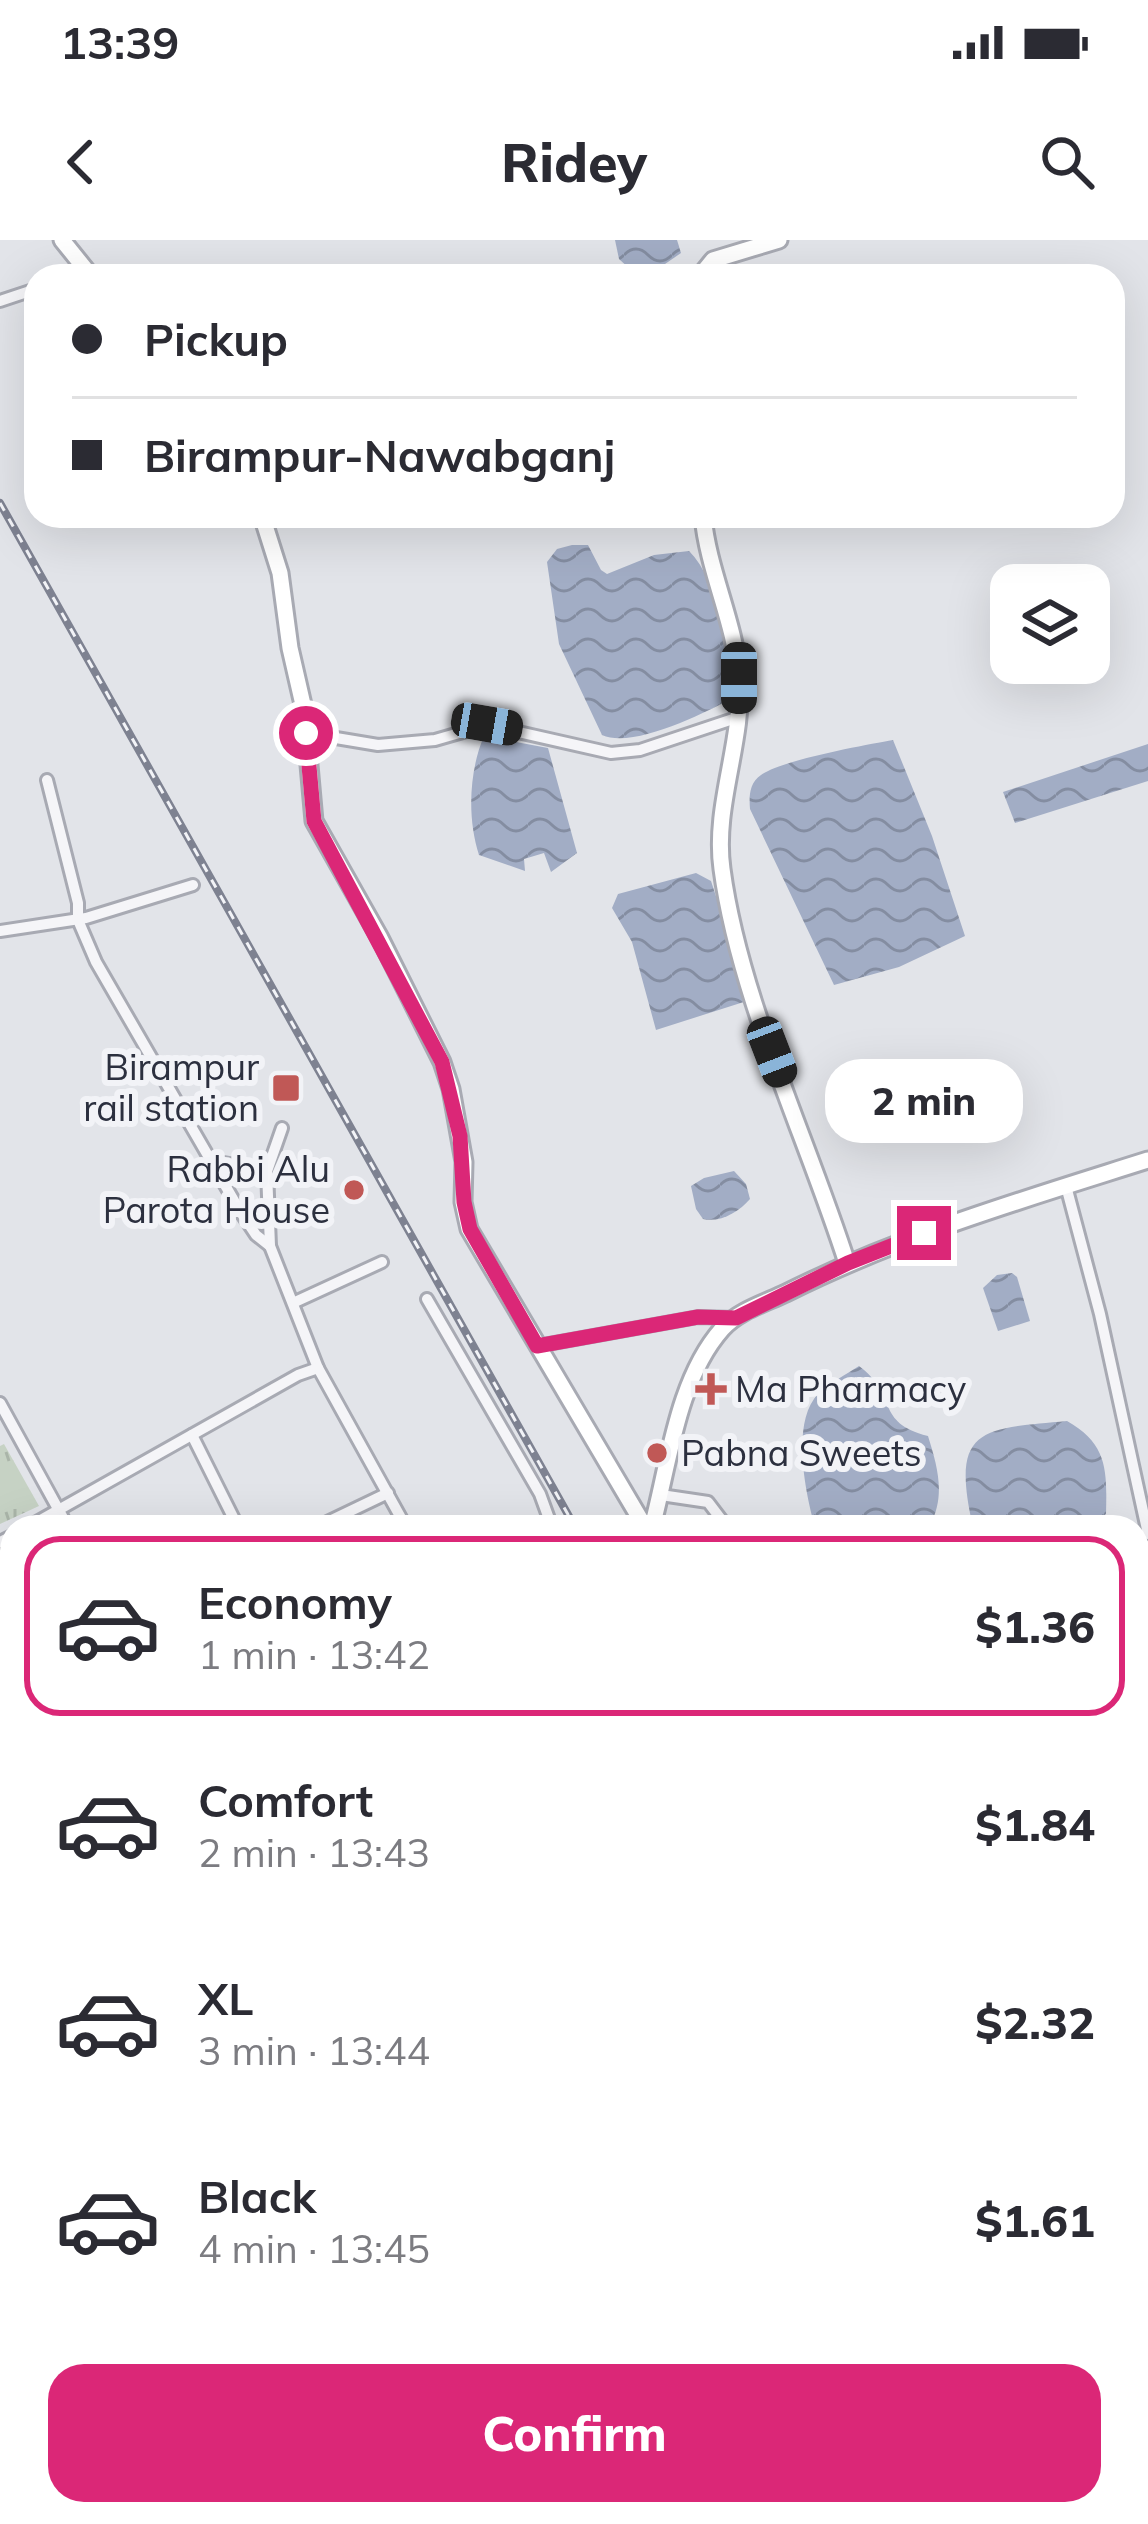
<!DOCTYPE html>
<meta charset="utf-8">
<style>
:root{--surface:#fff;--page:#f2f2f3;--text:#2b2b33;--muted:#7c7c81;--line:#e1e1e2;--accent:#db2777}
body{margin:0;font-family:Mulish,sans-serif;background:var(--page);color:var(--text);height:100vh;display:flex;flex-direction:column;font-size:45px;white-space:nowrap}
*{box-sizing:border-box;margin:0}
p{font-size:39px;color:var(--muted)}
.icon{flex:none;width:66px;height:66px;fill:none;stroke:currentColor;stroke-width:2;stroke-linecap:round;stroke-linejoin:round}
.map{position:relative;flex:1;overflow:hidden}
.panel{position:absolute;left:0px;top:1275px;width:1149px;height:1011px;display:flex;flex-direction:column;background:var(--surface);border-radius:36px 36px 0 0;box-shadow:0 12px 48px #0002}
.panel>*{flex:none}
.guide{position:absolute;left:24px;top:24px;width:1101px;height:264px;border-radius:36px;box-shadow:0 12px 48px #0002;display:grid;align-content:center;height:264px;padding:0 48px;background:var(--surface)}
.fabs{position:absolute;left:990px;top:324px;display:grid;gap:24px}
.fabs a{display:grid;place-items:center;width:120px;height:120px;border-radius:24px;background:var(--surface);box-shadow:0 12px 48px #0002;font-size:60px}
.end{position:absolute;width:54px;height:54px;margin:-27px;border:15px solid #db2777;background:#fff;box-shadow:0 0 0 6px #fff}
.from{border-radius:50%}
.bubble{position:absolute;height:84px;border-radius:36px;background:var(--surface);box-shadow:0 12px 48px #0002;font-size:39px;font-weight:800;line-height:84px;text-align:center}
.car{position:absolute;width:36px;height:72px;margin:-36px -18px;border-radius:15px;box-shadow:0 0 9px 3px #0007;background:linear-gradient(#222 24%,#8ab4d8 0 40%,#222 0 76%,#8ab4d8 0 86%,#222 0)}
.guide b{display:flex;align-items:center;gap:42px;height:114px;font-size:45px}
.guide b+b{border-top:3px solid var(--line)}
.guide i{width:30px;height:30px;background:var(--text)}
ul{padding:21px 0 0;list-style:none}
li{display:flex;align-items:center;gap:36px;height:180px;margin:0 24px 18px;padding:0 24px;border:6px solid transparent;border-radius:36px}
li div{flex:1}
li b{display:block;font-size:45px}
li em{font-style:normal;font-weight:800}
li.selected{border-color:var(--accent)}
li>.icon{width:108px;height:108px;stroke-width:1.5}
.primary-button{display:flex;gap:24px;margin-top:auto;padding:24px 48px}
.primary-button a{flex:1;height:138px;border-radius:36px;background:var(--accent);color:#fff;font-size:48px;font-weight:800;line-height:138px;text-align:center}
.status{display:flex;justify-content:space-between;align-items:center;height:84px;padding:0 60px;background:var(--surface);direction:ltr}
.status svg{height:33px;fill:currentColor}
header{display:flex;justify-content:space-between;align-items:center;height:156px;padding:0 48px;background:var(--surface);font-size:54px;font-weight:800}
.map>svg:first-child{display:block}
.grass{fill:url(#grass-tufts)}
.water{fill:url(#water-waves)}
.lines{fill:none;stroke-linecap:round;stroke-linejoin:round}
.street-casing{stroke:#a8aab3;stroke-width:16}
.secondary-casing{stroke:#a8aab3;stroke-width:21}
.primary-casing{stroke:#a3a7b4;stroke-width:22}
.street{stroke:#f5f5f8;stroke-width:10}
.secondary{stroke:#fff;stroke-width:15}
.primary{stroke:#fff;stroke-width:16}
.rail-casing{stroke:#7e8291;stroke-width:8}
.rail{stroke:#f2f3f7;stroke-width:3;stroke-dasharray:9;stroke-linecap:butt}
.route{stroke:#db2777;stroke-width:15}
.poi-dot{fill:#c05856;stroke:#f2f3f7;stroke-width:4.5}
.labels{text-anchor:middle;stroke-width:12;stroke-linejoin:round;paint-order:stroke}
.poi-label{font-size:36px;fill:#2c303f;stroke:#f2f3f7;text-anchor:end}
</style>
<div class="status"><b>13:39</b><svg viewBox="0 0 49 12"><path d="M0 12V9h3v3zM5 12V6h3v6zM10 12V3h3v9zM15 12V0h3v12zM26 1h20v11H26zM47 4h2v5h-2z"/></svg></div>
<header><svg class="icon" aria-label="back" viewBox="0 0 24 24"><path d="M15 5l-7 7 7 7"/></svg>Ridey<svg class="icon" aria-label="search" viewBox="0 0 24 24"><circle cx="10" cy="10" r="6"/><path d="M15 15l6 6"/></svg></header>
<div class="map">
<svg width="1148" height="2284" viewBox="0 0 1148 2284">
<defs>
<pattern id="grass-tufts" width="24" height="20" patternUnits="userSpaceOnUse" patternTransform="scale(3)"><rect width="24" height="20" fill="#c6d2c4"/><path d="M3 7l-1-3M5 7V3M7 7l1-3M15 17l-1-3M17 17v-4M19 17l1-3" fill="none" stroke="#aab5a9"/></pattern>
<pattern id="water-waves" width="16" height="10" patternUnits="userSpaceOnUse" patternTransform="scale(3)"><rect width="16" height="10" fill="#a2adc5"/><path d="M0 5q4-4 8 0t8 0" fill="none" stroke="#848da1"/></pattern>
</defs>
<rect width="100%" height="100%" fill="#e2e4e9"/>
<polygon class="grass" points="4,1204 39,1266 0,1284 0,1206"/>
<g class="water">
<polygon points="615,0 677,0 681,13 665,24 631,30 619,19"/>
<path d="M 572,305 L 588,305 L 601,330 L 607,334 L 654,315 L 689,311 C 719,340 732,418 733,458 C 702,474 633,509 602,495 L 559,404 L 547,322 L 557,309 Z"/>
<path d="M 484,496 L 548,508 L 577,613 L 551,632 L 544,613 L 524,619 L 525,631 L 479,615 C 467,578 469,531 484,496 Z"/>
<path d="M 893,500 L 932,596 L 965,696 L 899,727 L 834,745 L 750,569 C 749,557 749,543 761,535 C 782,520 865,505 893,500 Z"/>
<polygon points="1148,504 1148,541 1015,583 1003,552"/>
<polygon points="696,633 711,641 750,760 656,790 632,702 612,668 618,654"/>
<path d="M 734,931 L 746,944 L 750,959 C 739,972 720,983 703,979 L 696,969 L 691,946 L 704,938 Z"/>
<polygon points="1012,1033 1017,1037 1030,1081 998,1091 983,1048 997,1035"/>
<path d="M 859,1126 C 899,1156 874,1182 928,1196 C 938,1228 946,1257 929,1287 L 815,1287 C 805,1252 791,1182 818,1154 C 829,1143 847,1134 859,1126 Z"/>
<path d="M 1067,1181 C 1108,1204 1107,1231 1106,1274 L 1089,1287 L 973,1287 C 950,1187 981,1189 1067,1181 Z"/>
<polygon points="1148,1625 1148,1811 1137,1814 1137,1626"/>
</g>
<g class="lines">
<g class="street-casing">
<g id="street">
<polyline points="0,61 36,49"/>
<polyline points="306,493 378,505 435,500 487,485 611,513 640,510 739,477"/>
<polyline points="47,540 78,663 78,680 96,722 240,971 256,995 270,1006"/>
<polyline points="0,691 86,678 193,645"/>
<polyline points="282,888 267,931 270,1006 318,1128 406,1287"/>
<polyline points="213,921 267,931"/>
<polyline points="1066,946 1100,1074 1148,1294"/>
<polyline points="427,1059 540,1254 552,1287"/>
<polyline points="295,1062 382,1022"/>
<polyline points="537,1106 698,1077 735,1078"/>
<polyline points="0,1163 68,1287"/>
<polyline points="192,1195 238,1287"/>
<polyline points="661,1255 708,1262 727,1287"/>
<polyline points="28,1287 298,1135 318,1128"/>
<polyline points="317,1287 388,1253"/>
<polyline points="0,1302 12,1296"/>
<polyline points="1137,1308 1148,1306"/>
<polyline points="0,1437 12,1432"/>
<polyline points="0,1772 12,1771"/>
<polyline points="1137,1947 1148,1944"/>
<polyline points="1137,2103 1145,2131 1137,2133"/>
<polyline points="0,2137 12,2135"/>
<polyline points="0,2242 12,2239"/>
<polyline points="671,2274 674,2284"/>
<polyline points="936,2274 939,2284"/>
<polyline points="1130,2274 1136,2284"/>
<polyline points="530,2284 533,2274"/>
</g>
</g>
<g class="secondary-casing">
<g id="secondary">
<polyline points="62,0 91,36"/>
<polyline points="700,36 713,20 779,0"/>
<polyline points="262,276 280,333 290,408 304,469 314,581 380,698 442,822 451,849 464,922 463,962 469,989 645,1287"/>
<path d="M 703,276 C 708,331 735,382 739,437 C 744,502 713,565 722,629 C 739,757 807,898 847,1023"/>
<path d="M 652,1287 C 669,1224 677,1140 722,1089 C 738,1071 765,1063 786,1053 C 902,995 1025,959 1148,920"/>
<polyline points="0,1445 12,1447"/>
</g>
</g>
<g class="primary-casing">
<g id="primary">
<polyline points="0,1801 12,1816"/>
<polyline points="171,2284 175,2274"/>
</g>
</g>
<use href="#street" class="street"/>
<use href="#secondary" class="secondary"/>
<use href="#primary" class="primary"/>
<g class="rail-casing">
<g id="rail">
<polyline points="0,263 575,1287"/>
<polyline points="1120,2274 1126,2284"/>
</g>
</g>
<use href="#rail" class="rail"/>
</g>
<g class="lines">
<polyline class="route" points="306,493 314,581 442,822 460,896 464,962 470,989 537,1106 698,1077 736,1078 848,1023 924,993"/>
</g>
<g class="poi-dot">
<rect x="271" y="833" width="30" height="30" rx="6"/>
<circle cx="354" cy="950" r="12"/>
<path d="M705 1131h12v12h12v12h-12v12h-12v-12h-12v-12h12z"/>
<circle cx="657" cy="1213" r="12"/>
</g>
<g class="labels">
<g class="poi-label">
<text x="259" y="840">Birampur<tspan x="259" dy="41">rail station</tspan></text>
<text x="330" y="942">Rabbi Alu<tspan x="330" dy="41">Parota House</tspan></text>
<text x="735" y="1162" text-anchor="start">Ma Pharmacy</text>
<text x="681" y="1226" text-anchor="start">Pabna Sweets</text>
</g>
</g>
</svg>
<div class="fabs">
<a><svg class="icon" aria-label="layers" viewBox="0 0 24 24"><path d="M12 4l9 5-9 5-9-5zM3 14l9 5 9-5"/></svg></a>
</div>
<i class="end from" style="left:306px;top:493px"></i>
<i class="end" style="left:924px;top:993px"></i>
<div class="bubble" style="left:825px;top:819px;width:198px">2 min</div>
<i class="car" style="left:739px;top:438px;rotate:180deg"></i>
<i class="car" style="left:487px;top:484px;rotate:100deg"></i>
<i class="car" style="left:772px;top:812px;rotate:159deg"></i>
<div class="guide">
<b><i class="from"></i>Pickup</b>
<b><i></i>Birampur-Nawabganj</b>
</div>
<section class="panel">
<ul>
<li class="selected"><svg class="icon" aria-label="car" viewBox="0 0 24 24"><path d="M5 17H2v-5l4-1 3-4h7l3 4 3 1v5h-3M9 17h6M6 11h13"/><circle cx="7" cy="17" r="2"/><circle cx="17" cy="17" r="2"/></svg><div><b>Economy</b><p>1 min · 13:42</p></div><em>$1.36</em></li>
<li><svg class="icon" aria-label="car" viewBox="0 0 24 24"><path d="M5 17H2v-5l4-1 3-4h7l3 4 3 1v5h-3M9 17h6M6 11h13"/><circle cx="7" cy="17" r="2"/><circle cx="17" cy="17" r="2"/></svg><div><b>Comfort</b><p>2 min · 13:43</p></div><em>$1.84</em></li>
<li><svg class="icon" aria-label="car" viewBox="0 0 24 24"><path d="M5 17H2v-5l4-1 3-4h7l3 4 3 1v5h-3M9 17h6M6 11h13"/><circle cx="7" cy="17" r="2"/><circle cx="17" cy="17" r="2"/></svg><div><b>XL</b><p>3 min · 13:44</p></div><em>$2.32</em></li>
<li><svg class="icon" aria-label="car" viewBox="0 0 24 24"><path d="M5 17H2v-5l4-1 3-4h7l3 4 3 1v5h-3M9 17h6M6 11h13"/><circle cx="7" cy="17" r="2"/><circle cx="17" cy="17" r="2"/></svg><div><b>Black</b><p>4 min · 13:45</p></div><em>$1.61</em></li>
</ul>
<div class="primary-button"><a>Confirm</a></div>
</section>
</div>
